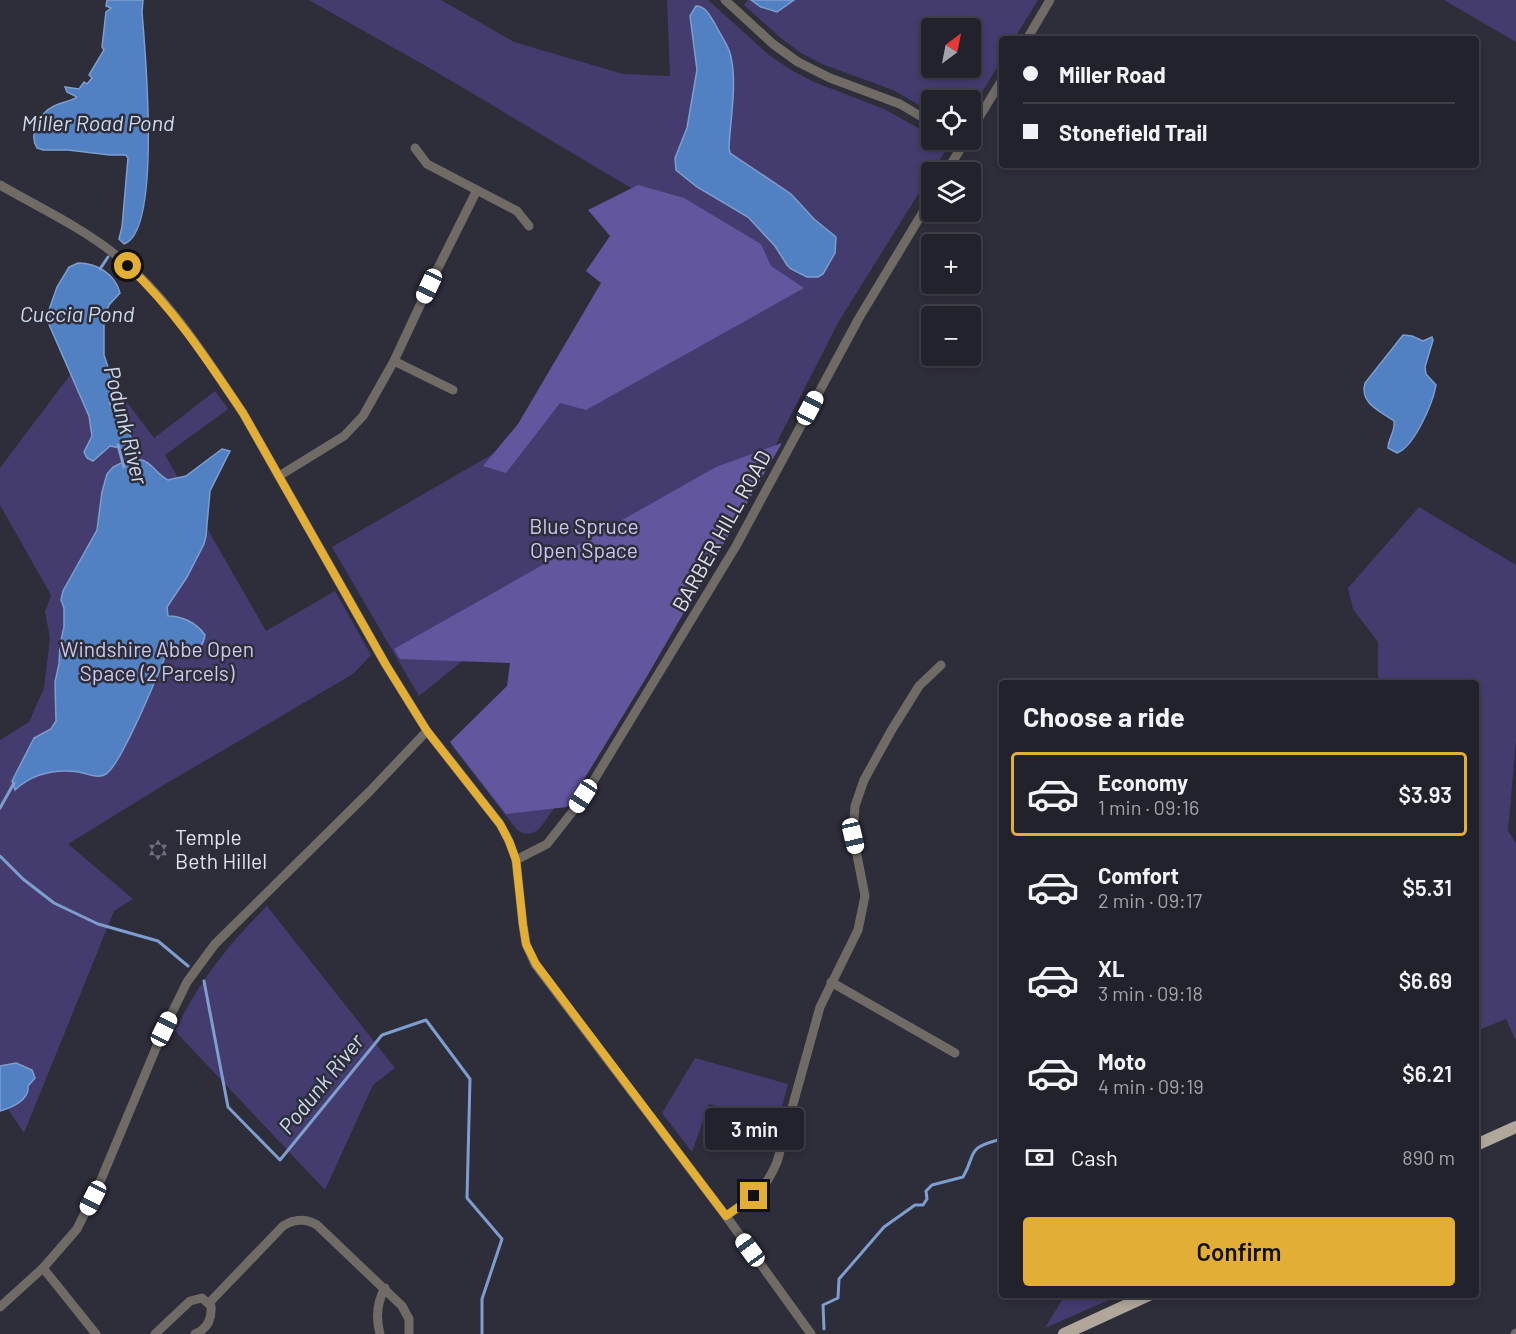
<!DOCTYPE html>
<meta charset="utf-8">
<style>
:root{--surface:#22222c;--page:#2e2f38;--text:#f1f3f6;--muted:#a2a4a9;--line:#3f3f48;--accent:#e3ae35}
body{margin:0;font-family:Barlow,sans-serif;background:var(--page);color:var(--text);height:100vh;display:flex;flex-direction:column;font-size:22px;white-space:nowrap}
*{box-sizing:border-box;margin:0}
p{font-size:20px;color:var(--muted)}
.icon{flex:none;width:33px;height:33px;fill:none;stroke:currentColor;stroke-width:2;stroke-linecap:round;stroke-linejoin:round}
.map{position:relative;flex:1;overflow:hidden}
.sheet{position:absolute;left:999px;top:680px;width:480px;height:618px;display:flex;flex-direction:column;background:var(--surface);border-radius:6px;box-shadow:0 3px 9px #0003,0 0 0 2px var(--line)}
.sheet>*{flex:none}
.top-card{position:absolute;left:999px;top:36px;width:480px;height:132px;border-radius:6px;box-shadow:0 3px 9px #0003,0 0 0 2px var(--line);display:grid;align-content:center;height:132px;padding:0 24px;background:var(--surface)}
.needle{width:39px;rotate:32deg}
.controls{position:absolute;left:921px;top:18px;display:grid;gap:12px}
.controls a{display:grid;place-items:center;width:60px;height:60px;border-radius:6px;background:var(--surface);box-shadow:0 3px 9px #0003,0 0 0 2px var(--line);font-size:30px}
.end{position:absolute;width:27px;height:27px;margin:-14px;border:8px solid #e3ae35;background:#111;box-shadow:0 0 0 3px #111}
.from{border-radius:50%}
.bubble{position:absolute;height:42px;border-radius:6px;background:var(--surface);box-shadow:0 3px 9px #0003,0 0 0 2px var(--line);font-size:20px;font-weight:600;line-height:42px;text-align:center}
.car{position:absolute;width:18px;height:36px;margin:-18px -9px;border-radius:8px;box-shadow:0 0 4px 2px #0007;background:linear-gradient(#fff 24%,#345 0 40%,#fff 0 76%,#345 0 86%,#fff 0)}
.top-card b{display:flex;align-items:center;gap:21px;height:57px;font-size:22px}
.top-card b+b{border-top:2px solid var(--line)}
.top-card i{width:15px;height:15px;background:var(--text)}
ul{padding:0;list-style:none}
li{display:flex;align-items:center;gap:18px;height:84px;margin:0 12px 9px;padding:0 12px;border:3px solid transparent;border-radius:6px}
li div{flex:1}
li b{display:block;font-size:22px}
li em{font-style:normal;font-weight:600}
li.active{border-color:var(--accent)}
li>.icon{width:54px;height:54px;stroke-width:1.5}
h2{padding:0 24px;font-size:27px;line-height:72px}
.pay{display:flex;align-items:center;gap:15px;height:66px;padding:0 24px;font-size:22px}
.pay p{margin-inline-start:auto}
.cta{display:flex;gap:12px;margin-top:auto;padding:12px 24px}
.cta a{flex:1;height:69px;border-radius:6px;background:var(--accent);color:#111;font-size:24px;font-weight:600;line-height:69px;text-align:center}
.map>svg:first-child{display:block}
.green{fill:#443c6f;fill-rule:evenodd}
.forest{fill:#62579f}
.water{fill:#5181c2;stroke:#7d9ecf;stroke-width:1.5}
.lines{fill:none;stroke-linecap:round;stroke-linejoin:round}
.stream{stroke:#7d9ecf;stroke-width:3}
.minor{stroke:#706b65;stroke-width:9}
.major{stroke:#b0a79a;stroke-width:12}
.route{stroke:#e3ae35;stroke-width:8}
.labels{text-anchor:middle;stroke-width:5;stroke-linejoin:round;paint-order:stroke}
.park-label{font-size:21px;fill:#cbc8f2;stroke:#2e2d3a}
.street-label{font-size:21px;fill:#e3e3ec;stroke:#2e2d3a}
.poi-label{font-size:21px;fill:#e3e3ec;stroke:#2e2d3a;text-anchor:start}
.water-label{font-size:22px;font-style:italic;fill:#cedbed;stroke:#2e2d3a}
</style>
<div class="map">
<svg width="1516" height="1334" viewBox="0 0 1516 1334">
<rect width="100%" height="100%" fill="#2e2d3a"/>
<g class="green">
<path d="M 309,0 L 441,0 L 514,42 L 623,74 L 670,76 L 667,0 L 708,0 L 769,55 L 791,70 L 814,82 L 884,109 L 931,135 L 932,140 L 941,141 L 947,148 L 839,321 L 773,450 L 587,764 L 539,829 C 532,835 524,835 517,830 L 453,747 L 540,678 L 503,628 L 419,696 L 332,547 L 529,433 L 658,204 L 433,70 Z"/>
<path d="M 748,0 L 1038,0 L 1014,39 L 1002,39 L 1002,59 L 971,110 L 970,100 L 932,100 L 931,112 L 893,90 L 822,64 L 801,53 L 782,39 L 744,5 ZM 932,28 L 970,28 L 970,68 L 932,68 Z"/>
<polygon points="1444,0 1516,0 1516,42"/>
<polygon points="88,351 154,438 215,391 228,409 165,455 266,631 335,591 371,655 353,674 162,786 68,844 133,899 114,911 24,1133 0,1097 0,740 29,722 44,688 50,638 45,612 51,595 0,505 0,468"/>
<polygon points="1419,507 1516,565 1516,741 1508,831 1516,843 1516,1041 1506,1019 1476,1031 1476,682 1378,682 1378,642 1353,609 1348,588"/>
<path d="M 267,906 L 395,1068 L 373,1085 L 325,1190 L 175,1031 C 199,981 228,945 267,906 Z"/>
<polygon points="695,1058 788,1084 778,1122 709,1104 692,1152 662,1113"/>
<polygon points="1065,1295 1065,1294 1120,1295 1045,1328"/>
</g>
<g class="forest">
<polygon points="638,185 684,198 761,244 771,266 804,288 586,410 560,403 506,473 483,466 518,424 601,283 586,271 610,236 588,210"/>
<polygon points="782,443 646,678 567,807 506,814 450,742 507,686 510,663 400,659 394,649 716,467"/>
</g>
<g class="water">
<path d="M 107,0 L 143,0 L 142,12 C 145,49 162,231 124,244 L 119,239 L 122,227 L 128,158 L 126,155 L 110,155 L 68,150 L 43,150 L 37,148 C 28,133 40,113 54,106 C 61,102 70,102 77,97 L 67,92 L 65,87 L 79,89 L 84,82 L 87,84 L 92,78 L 89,75 L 104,50 L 102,47 L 106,12 L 111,8 L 106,6 Z"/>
<polygon points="751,0 794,0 777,12 761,7"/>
<path d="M 696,6 C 706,6 710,16 715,24 C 720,34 727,43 730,53 C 738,82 730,119 729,148 L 730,153 L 791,194 L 814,219 L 836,237 L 835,253 L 823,274 L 818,277 L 807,277 L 791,269 L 787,265 L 775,246 L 748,217 L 697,187 L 676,170 L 675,158 L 687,128 L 697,70 L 690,16 Z"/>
<path d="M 78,263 C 97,263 115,274 120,293 L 109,305 L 104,317 L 104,355 L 110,373 L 110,404 L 113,412 L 124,424 L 133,441 L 130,450 L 110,446 L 93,461 L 87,458 L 84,452 L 92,436 L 89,416 L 48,322 L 49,310 L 57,287 L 69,267 Z"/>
<path d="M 1403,335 L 1412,336 L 1423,341 L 1432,337 L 1433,340 L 1425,367 L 1426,374 L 1436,385 C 1433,403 1414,447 1397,453 L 1388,448 C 1388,438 1396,431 1394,421 C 1380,411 1359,403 1365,383 Z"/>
<path d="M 222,449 L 230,451 L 210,491 L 206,536 L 204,544 L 187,577 L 167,607 L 168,616 C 182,616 197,623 205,635 C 201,659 185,650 170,645 C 161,667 122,764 106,774 C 98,779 88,774 79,772 C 55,769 33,773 15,790 L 12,781 L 34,738 L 51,729 L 56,721 L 55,682 L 59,664 L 60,645 L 64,627 L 64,608 L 61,600 L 63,591 L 97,530 L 102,492 L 107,474 L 113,467 L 121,463 L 124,465 C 148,450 151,471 168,480 L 186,476 Z"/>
<path d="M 16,1063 L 32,1070 L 35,1078 L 28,1086 C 30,1100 11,1108 0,1111 L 0,1066 Z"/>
</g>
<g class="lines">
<g class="stream">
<polyline points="100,269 108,257"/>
<polyline points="118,445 124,467"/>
<polyline points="0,808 14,783"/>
<polyline points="0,856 23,879 54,903 98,924 158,941 188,966"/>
<polyline points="204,981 228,1107 280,1160 382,1035 426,1020 470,1079 467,1198 502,1239 482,1299 482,1334"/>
<path d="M 824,1329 L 823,1305 L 838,1298 L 839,1279 L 884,1227 L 915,1205 L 923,1205 L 927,1199 L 926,1191 L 932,1185 L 963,1177 C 977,1153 965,1149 998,1140 L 1002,1133"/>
</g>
<g class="minor">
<polyline points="725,0 773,44 798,62 830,78 900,104 932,123"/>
<polyline points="1027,39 1050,0"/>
<polyline points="970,132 1002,80"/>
<polyline points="415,148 427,164 517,211 529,226"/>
<polyline points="946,172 966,140"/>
<path d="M 0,185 C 38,207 83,228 117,256 C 169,298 206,358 243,413 L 386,665 L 427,731 L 500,824 L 509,841 L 516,860 L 523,925 L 526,944 L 535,964 L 726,1216 L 811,1334"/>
<polyline points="394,361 453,390"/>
<polyline points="279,476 344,436 363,416 394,361 429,286 477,190"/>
<polyline points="516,860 547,844 573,811 594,780 736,546 859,318 932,197"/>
<polyline points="831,982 955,1053"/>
<path d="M 726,1216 C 752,1197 764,1193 777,1162 L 820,1007 L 858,930 L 865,896 L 853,835 L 855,806 L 864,780 L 891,731 L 919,686 L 941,665"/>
<polyline points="43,1268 96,1334"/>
<path d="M 209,1303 L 283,1226 C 294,1219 305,1218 317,1225 L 402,1306 L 409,1319 L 409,1334"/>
<polyline points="0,1307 43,1268 77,1229 100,1182 164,1029 187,982 215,944 369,792 427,731"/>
<path d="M 155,1334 L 190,1301 L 202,1298 L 211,1306 C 212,1319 207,1329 195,1334"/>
<path d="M 380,1334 C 376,1319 377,1302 385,1288"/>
<polyline points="1515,1334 1516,1333"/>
</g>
<g class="major">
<polyline points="1476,1145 1516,1127"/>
<polyline points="1064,1334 1151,1294"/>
</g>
</g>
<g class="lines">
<path class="route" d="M 128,266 C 174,309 208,361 243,413 L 386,665 L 427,731 L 500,824 L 509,841 L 516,860 L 523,925 L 526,944 L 536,964 L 726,1216 L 754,1196"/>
</g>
<defs>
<g id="synagogue-bare" transform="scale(1.62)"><path d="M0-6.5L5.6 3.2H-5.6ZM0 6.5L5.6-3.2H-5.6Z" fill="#6b7280" stroke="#2e2d3a" stroke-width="2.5" paint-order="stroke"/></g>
</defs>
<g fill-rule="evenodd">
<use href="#synagogue-bare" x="158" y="850"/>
</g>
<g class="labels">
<g class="park-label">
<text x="584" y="534">Blue Spruce<tspan x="584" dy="24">Open Space</tspan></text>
<text x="157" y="657">Windshire Abbe Open<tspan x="157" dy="24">Space (2 Parcels)</tspan></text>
</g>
<g class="street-label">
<text transform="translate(722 531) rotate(-61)" y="7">BARBER HILL ROAD</text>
</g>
<g class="poi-label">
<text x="175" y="845">Temple<tspan x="175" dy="24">Beth Hillel</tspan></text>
</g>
<g class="water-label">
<text x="98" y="131">Miller Road Pond</text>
<text x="77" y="322">Cuccia Pond</text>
<text transform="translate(126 425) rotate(76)" y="8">Podunk River</text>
<text transform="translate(321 1084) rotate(-51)" y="8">Podunk River</text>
</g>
</g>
</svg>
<div class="controls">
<a><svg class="needle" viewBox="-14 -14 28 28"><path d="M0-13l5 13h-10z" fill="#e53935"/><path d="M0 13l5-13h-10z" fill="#a2a4a9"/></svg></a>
<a><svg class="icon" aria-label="locate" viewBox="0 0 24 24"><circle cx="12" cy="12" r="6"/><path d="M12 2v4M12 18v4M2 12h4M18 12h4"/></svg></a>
<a><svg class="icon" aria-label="layers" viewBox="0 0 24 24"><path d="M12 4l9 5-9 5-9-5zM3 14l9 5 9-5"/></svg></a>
<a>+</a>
<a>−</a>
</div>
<i class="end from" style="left:128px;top:266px"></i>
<i class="end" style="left:754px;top:1196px"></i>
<div class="bubble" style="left:705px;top:1108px;width:99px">3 min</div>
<i class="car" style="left:429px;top:286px;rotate:205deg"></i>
<i class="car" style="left:810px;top:408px;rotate:28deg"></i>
<i class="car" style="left:583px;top:796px;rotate:213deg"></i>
<i class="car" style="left:853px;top:836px;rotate:167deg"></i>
<i class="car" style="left:164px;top:1029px;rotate:26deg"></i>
<i class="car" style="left:93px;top:1198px;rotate:207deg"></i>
<i class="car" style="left:750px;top:1250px;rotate:324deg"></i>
<div class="top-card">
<b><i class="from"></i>Miller Road</b>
<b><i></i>Stonefield Trail</b>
</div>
<section class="sheet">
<h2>Choose a ride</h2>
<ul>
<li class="active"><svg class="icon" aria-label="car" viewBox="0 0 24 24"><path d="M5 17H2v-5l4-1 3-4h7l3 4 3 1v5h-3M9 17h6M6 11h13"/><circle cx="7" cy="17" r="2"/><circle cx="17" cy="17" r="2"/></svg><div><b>Economy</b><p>1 min · 09:16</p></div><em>$3.93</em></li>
<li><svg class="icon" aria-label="car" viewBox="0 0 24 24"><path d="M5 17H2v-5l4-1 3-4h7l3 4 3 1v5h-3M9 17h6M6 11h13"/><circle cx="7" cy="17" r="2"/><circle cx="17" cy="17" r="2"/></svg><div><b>Comfort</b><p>2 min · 09:17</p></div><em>$5.31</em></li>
<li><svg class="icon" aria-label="car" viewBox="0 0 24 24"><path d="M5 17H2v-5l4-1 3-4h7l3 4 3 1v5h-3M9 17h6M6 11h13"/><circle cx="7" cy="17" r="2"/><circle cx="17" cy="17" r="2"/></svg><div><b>XL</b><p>3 min · 09:18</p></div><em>$6.69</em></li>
<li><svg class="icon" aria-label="car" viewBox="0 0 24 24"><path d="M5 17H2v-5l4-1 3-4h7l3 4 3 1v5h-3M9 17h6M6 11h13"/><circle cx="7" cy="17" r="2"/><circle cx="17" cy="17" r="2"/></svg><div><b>Moto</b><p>4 min · 09:19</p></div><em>$6.21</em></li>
</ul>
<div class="pay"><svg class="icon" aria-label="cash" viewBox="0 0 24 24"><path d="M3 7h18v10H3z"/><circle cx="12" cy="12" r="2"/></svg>Cash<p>890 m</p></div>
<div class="cta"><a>Confirm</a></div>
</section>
</div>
